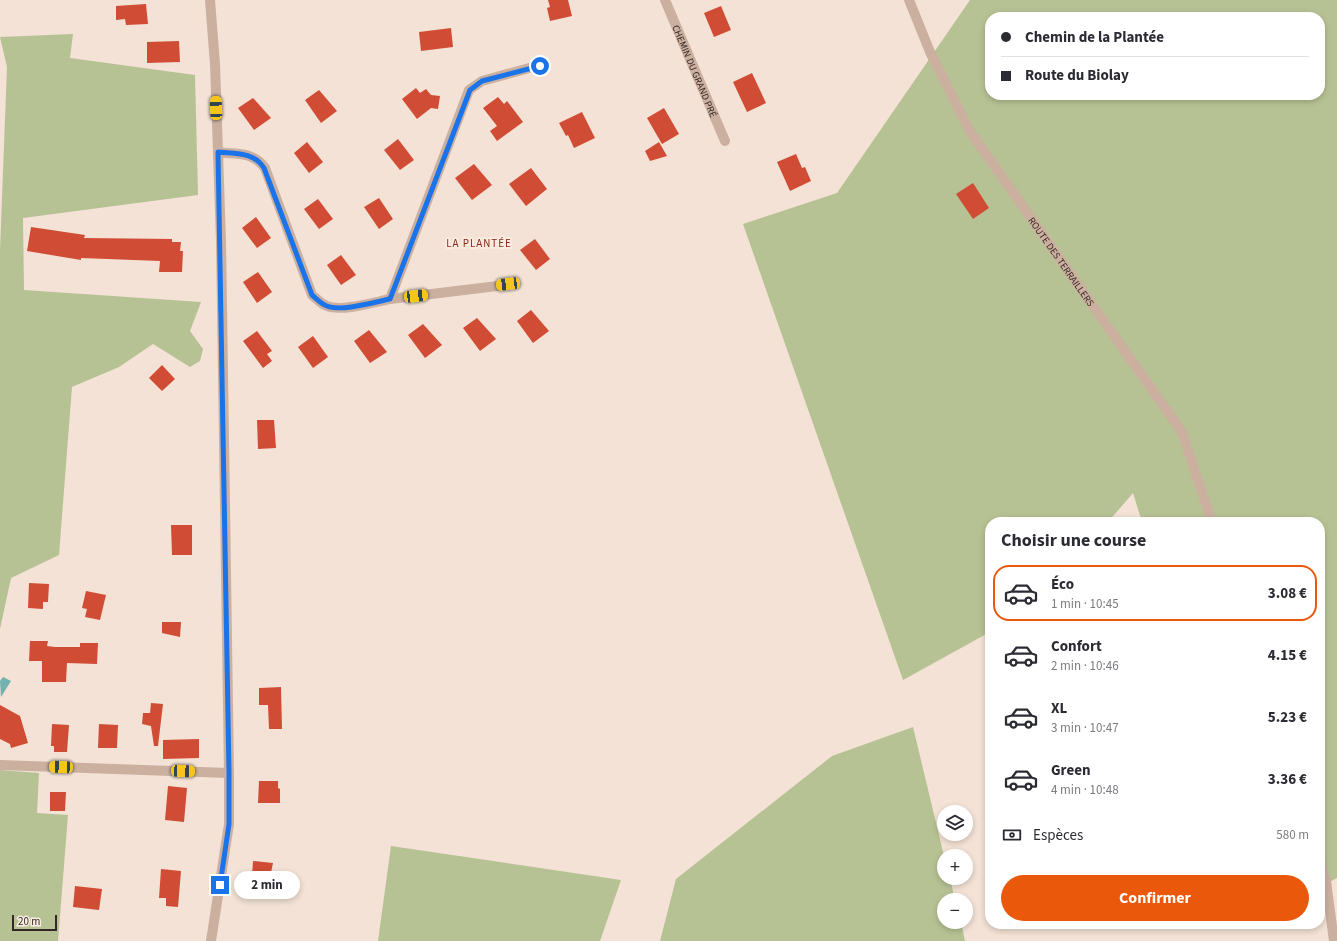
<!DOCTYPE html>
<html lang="fr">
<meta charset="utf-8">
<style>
:root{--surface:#fff;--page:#f2f2f3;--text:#2b2b33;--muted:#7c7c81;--line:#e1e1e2;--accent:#ea580c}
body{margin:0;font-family:"Source Sans 3",sans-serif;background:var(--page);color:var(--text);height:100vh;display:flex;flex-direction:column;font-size:15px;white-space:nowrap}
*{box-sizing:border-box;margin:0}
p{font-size:13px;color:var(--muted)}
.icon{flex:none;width:22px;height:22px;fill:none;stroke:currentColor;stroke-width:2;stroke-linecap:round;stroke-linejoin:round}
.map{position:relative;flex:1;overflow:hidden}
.side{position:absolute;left:985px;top:517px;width:340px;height:412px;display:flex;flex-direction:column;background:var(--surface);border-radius:16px;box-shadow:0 2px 6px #0003}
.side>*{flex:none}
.banner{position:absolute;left:985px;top:12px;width:340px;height:88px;border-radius:16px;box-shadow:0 2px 6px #0003;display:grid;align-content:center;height:88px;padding:0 16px;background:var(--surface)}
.tools{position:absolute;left:937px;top:805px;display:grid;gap:8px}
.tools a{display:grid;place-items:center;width:36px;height:36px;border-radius:50%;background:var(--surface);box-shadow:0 2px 6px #0003;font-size:20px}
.scale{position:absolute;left:12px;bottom:10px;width:45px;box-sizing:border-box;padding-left:4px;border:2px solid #342824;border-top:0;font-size:11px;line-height:14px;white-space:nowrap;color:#342824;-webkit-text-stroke:3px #faece1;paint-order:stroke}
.end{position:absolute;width:18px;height:18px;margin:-9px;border:5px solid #1a73e8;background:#fff;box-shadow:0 0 0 2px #fff}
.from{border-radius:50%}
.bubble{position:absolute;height:28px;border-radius:14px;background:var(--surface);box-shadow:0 2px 6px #0003;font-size:13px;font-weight:700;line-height:28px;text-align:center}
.car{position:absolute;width:12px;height:24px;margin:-12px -6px;border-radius:5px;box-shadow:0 0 3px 1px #0007;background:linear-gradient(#f5c518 24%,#345 0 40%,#f5c518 0 76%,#345 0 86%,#f5c518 0)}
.banner b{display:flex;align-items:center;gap:14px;height:38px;font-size:15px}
.banner b+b{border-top:1px solid var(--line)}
.banner i{width:10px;height:10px;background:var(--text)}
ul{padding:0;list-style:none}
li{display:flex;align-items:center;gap:12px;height:56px;margin:0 8px 6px;padding:0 8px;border:2px solid transparent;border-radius:16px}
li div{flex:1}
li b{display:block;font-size:15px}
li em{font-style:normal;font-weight:700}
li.selected{border-color:var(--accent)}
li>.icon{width:36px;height:36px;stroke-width:1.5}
h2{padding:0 16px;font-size:18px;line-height:48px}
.pay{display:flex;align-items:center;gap:10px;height:44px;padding:0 16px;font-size:15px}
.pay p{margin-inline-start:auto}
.action{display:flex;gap:8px;margin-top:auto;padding:8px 16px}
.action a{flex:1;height:46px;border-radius:24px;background:var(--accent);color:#fff;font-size:16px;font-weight:700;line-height:46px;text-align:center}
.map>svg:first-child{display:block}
.green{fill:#b7c294;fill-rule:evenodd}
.water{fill:#72b2af}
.building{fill:#d14c35}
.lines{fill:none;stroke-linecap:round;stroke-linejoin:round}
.minor{stroke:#cbb0a0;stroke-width:10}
.route{stroke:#1a73e8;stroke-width:5}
.labels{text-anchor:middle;stroke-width:4;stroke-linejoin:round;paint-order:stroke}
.street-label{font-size:10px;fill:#342824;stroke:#faece1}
.neighbourhood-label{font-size:11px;letter-spacing:1px;fill:#8a2717;stroke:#faece1}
</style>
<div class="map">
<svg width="1337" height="941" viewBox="0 0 1337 941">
<rect width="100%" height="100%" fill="#f3e2d5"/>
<g class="green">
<path d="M 970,0 L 1337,0 L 1337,878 L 1320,887 L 1320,522 L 1142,522 L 1133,493 L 1108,522 L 990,522 L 990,632 L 903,680 L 743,224 L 837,193 ZM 990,17 L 1320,17 L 1320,95 L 990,95 Z"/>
<polygon points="73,34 70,58 195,75 198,195 23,218 24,290 201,302 190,331 203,349 200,361 190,367 153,344 119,367 72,387 59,555 11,578 0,629 0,250 7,67 0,37"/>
<polygon points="913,727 944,856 944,878 950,878 955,900 944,900 944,922 961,922 965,941 660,941 676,879 832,756"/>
<polygon points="0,770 39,773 37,813 68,815 58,941 0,941"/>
<polygon points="391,846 621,880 600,941 378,941"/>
</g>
<polygon class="water" points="3,677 11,681 1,697 0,681"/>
<g class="building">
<polygon points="548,0 568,0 572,16 550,21 547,8 550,7"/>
<polygon points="146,4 148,24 126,25 125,19 116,20 116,6"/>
<polygon points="721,6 731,30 714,37 704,13"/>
<polygon points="451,28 453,47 421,51 419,32"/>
<polygon points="179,41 180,62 147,63 147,42"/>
<polygon points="752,73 766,103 747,112 733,82"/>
<polygon points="416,88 420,93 426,89 431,95 440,96 438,109 431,108 417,119 402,99"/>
<polygon points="319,90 337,111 321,123 305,100"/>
<polygon points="498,97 504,104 507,101 523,122 497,141 490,131 497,126 483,108"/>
<polygon points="253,98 271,118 254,130 238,108"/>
<polygon points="664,108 679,134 662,144 647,118"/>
<polygon points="582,112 595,138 574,148 568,135 566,136 559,123"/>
<polygon points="398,139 414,160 400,170 384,150"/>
<polygon points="307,142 323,162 309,173 294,153"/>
<polygon points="659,142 667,156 650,161 645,151"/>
<polygon points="796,154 802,168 805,167 811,181 790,191 777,162"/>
<polygon points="474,164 492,185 472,200 455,178"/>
<polygon points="531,168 547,189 526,206 509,184"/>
<polygon points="973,183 989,208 973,219 956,194"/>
<polygon points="379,198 393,219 379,229 364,207"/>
<polygon points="318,199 333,219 319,229 304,209"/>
<polygon points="256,217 271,238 257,248 242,228"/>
<polygon points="31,227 85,235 84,238 172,239 172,242 181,242 180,251 183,251 182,272 159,272 160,261 81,258 81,260 27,251"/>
<polygon points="535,239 550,259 536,270 520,250"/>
<polygon points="341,255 356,275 341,285 327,265"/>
<polygon points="258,272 272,292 257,303 243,282"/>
<polygon points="531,310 549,331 533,343 517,321"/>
<polygon points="477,318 496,339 480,351 463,328"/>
<polygon points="423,324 442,345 425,358 408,335"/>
<polygon points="369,330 387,352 370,363 354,341"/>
<polygon points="257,331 272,351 267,354 272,361 263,368 243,341"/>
<polygon points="313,336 328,357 313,368 298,347"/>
<polygon points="162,365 175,379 162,391 149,378"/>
<polygon points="257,420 274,420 276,448 258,449"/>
<polygon points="171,525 192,525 192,555 172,555"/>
<polygon points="29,583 49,584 48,602 43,602 43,609 28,608"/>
<polygon points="86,591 106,595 100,620 85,617 87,609 82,608"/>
<polygon points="162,622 181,622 180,637 162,633"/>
<polygon points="30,641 48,641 47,646 55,647 80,647 80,643 98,643 97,664 67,663 66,682 42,682 42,661 29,661"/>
<polygon points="281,687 282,729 269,729 268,705 259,705 259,688"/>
<polygon points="151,703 163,704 158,746 154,746 151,726 142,724 143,713 150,713"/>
<polygon points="0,705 20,716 28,743 11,748 10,744 0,739"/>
<polygon points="52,724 69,725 67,752 54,752 54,746 51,746"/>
<polygon points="99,724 118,725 117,748 98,748"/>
<polygon points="199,739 199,758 163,759 163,740"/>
<polygon points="259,781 278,781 278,788 280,789 280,803 258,803"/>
<polygon points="168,786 187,788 184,822 165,820"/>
<polygon points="50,792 66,792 65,811 50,811"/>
<polygon points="253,861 273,863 266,896 251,893"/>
<polygon points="161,869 181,871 178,907 166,906 166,898 159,898"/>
<polygon points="75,886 102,889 99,910 73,907"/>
</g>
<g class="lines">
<g class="minor">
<polyline points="210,0 215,64 221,241 229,773 229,824 211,941"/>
<path id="s1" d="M 665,0 L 725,141"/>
<path id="s2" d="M 909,0 L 930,52 L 969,130 L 1182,432 L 1212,522"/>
<path d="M 218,152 C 237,155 253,151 265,168 L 312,295 C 317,299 321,304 327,306 C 341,312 375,302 390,299 L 469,90 L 482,81 L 540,65"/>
<polyline points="390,299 514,284"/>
<polyline points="0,765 229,773"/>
<polyline points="1320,862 1326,881 1334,941"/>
</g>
</g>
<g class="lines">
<path class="route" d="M 220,885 L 229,824 L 229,772 L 218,152 C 237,154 254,152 264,168 L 312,295 C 317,299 321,304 327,306 C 341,312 375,302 390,299 L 470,90 L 482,81 L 540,66"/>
</g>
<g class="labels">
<g class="street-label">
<text dy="4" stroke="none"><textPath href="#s1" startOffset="77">CHEMIN DU GRAND PRÉ</textPath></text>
<text dy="4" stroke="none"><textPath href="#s2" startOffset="304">ROUTE DES TERRAILLERS</textPath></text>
</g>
<g class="neighbourhood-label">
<text x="479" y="247">LA PLANTÉE</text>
</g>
</g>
</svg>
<div class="tools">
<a><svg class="icon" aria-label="layers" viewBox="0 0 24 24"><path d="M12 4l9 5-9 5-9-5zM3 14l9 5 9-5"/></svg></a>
<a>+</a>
<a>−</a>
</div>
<div class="scale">20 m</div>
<i class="end from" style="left:540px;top:66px"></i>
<i class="end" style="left:220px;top:885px"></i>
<div class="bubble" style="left:234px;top:871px;width:66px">2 min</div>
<i class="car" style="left:216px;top:108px;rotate:358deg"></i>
<i class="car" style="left:508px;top:284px;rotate:263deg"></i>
<i class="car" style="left:416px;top:296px;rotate:83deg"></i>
<i class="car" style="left:61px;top:767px;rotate:272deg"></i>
<i class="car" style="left:183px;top:771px;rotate:92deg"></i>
<div class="banner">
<b><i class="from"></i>Chemin de la Plantée</b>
<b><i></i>Route du Biolay</b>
</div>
<section class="side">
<h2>Choisir une course</h2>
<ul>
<li class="selected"><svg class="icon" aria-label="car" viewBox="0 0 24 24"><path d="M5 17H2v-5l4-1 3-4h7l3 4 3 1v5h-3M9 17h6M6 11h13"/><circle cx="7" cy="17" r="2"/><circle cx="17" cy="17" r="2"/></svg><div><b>Éco</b><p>1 min · 10:45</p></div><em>3.08 €</em></li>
<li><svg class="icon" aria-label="car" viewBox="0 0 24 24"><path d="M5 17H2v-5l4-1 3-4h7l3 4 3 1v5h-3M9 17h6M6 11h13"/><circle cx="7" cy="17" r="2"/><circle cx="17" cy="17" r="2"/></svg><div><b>Confort</b><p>2 min · 10:46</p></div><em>4.15 €</em></li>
<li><svg class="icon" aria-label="car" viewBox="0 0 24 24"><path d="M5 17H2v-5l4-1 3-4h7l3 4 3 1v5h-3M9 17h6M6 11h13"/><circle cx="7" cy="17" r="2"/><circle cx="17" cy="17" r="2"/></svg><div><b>XL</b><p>3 min · 10:47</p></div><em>5.23 €</em></li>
<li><svg class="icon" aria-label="car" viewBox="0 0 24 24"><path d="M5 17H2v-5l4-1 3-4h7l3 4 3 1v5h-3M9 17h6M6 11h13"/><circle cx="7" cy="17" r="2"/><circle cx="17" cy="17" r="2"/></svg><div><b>Green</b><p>4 min · 10:48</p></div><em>3.36 €</em></li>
</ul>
<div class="pay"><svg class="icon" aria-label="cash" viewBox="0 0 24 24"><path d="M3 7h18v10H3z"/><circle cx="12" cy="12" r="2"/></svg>Espèces<p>580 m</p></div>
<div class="action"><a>Confirmer</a></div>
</section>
</div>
